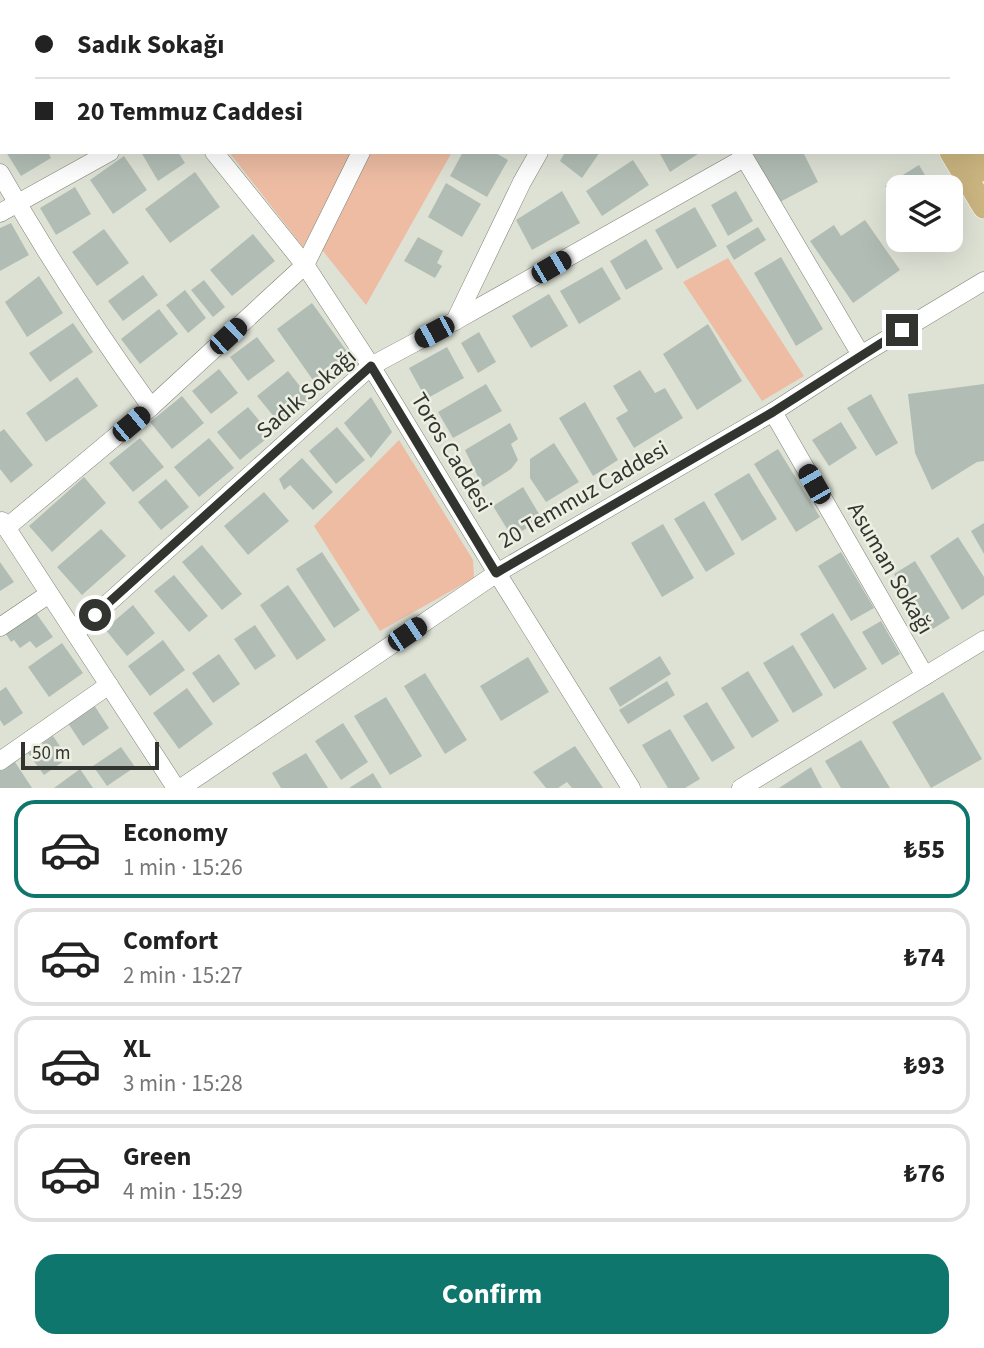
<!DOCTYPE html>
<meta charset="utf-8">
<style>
:root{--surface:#fff;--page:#f6f6f6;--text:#222;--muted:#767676;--line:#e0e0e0;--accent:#0f766e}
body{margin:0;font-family:"Source Sans 3",sans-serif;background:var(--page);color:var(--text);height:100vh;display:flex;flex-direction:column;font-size:26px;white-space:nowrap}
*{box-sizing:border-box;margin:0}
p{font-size:23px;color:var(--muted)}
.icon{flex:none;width:38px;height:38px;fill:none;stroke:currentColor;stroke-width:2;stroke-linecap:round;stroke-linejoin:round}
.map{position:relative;height:788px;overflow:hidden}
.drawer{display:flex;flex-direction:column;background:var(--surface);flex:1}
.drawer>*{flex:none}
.banner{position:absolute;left:0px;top:0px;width:985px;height:154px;box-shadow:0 7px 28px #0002;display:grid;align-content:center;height:154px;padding:0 35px;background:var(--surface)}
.controls{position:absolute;left:886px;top:175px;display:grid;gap:14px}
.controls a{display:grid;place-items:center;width:77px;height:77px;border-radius:14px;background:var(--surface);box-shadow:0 7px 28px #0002;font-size:35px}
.scale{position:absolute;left:21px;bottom:18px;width:138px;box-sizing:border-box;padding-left:7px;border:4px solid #32342f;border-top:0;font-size:19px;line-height:24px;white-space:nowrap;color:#32342f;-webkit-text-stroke:5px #ecefe2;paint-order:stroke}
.end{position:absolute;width:32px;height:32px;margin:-16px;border:9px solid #32342f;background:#fff;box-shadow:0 0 0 4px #fff}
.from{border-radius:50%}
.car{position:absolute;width:21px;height:42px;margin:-21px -10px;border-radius:9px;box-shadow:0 0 5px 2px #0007;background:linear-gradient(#222 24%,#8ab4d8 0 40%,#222 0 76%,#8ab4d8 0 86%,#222 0)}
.banner b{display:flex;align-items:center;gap:24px;height:66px;font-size:26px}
.banner b+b{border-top:2px solid var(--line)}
.banner i{width:18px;height:18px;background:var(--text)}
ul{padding:12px 0 0;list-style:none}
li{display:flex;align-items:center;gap:21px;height:98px;margin:0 14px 10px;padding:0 21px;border:4px solid var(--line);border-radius:21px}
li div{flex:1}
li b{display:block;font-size:26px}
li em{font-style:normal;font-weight:700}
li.on{border-color:var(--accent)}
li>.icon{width:63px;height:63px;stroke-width:1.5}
.primary-button{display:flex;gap:14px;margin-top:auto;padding:14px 35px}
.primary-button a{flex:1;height:80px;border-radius:21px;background:var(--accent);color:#fff;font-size:28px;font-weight:700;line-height:80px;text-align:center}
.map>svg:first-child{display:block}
.green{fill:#edbca3}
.building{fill:#b1bdb4}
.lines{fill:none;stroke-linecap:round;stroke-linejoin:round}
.minor-casing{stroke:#7d8074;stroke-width:19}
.major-casing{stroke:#fff;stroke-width:24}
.minor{stroke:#fff;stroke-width:18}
.major{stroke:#cbb580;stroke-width:23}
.route{stroke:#32342f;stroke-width:9}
.labels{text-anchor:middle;stroke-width:5;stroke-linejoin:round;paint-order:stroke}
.street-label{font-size:23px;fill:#32342f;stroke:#ecefe2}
</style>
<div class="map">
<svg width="984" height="788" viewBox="0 0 984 788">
<rect width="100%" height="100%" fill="#dee2d5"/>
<g class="green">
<polygon points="109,0 433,0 432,2 111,2"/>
<polygon points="229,152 353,152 303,247"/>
<polygon points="369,152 452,152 366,305 319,246"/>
<polygon points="728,258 804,376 762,401 683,282"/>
<polygon points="399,440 473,560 474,578 380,631 314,526"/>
</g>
<g class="building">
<polygon points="6,152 48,152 51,158 21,176"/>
<polygon points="141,152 178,152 185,163 158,181"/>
<polygon points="463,152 494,152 508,160 487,197 450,176"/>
<polygon points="565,152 600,152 582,178 560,161"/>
<polygon points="659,152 701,152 670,172"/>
<polygon points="757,152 803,152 818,182 778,203 753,154"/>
<polygon points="124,156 147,190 113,214 90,180"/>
<polygon points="633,160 649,185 602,216 586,191"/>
<polygon points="919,165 932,187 898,187 898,207 885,186"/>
<polygon points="195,172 220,207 170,243 145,209"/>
<polygon points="446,183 481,204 462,237 428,217"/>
<polygon points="75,187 91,214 56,235 40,208"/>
<polygon points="562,191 580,223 532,250 516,220"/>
<polygon points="736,191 753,221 728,236 711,205"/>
<polygon points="695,207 717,246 677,269 655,230"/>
<polygon points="865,220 900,270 853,303 810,241 834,225 841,236"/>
<polygon points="11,223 29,255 0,271 0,228"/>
<polygon points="758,227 766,240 734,260 726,246"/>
<polygon points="104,229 129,263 97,286 72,252"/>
<polygon points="253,234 275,261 232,296 210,270"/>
<polygon points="418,237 443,251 437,263 442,266 435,278 404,261"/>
<polygon points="646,239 663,269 626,290 610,261"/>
<polygon points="781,257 823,329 796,346 754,273"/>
<polygon points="602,267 621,299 579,324 560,291"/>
<polygon points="143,275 158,295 123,321 108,301"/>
<polygon points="39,276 63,313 27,337 5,302"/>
<polygon points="204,280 225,307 213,317 191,290"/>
<polygon points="185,290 206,318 188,333 166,305"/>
<polygon points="549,294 568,326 531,348 512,316"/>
<polygon points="312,303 351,357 315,383 277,329"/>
<polygon points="159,309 178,334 140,364 121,339"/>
<polygon points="73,323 93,352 50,382 29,353"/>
<polygon points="708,324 742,381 697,410 663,354"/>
<polygon points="479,332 496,362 478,373 461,343"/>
<polygon points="257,337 275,361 248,381 230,357"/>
<polygon points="447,347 464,378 426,399 409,368"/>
<polygon points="219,369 238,393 211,414 192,391"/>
<polygon points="640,370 655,393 665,388 683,418 634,448 616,418 628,411 613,386"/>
<polygon points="288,371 310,399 280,424 257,396"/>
<polygon points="77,377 98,406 46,442 26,413"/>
<polygon points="486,384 502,411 453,438 438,412"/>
<polygon points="984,384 984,461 977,462 932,490 915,453 908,394"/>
<polygon points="871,394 898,443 876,456 847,408"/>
<polygon points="182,396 204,423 172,449 150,422"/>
<polygon points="371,397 392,432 371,458 344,423"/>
<polygon points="585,402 618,460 593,476 559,418"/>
<polygon points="248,407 271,435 240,460 217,432"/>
<polygon points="841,422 857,448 829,466 812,440"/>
<polygon points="510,423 518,439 511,444 518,460 511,469 483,487 465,450"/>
<polygon points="337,427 365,460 336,484 309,451"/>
<polygon points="4,429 33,465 11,483 0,469 0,432"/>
<polygon points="140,438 164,467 133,492 109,463"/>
<polygon points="209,438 234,468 199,497 174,467"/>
<polygon points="554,443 579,482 546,502 530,478 530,459"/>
<polygon points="778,449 820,517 796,532 754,464"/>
<polygon points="302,458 333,492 313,510 290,485 284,490 279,479"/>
<polygon points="749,473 777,519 742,541 714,494"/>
<polygon points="84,477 106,503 52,552 29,526"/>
<polygon points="166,479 189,507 161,530 138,502"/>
<polygon points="523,487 542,519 512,537 493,506"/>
<polygon points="264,492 289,521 248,555 224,526"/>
<polygon points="704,501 735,554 706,572 674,519"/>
<polygon points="984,523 984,554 971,531"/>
<polygon points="663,524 694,578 662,597 631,543"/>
<polygon points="101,529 126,556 82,595 57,567"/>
<polygon points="958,537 984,577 984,595 962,610 930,556"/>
<polygon points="202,545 242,594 222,610 182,562"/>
<polygon points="322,552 360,610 334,628 296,569"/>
<polygon points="841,552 874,608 851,621 818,566"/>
<polygon points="915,561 950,618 928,632 894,574"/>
<polygon points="0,562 14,582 0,591"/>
<polygon points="174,575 208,616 189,632 154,591"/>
<polygon points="288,585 326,640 297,660 260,605"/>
<polygon points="133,605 155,633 127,656 105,629"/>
<polygon points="36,613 53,637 36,648 30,641 20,648 14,640 11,642 6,634"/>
<polygon points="833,613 867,669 834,689 800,634"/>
<polygon points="881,621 900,654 882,665 862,632"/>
<polygon points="255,625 276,656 255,670 234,639"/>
<polygon points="163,640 185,670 150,696 128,666"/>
<polygon points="62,643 83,673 49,697 28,667"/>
<polygon points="793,645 823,695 793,713 763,663"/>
<polygon points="219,654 240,684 213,703 192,673"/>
<polygon points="660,656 671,674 620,707 609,688"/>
<polygon points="528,657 549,692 501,721 480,686"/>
<polygon points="748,671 779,721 752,738 721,688"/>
<polygon points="425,673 467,740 445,754 404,686"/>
<polygon points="667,681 675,695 628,724 619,710"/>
<polygon points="6,687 23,713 4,726 0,720 0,691"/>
<polygon points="187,688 213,724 179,749 153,713"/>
<polygon points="943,692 982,759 931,788 892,722"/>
<polygon points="386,697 422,756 390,775 354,716"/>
<polygon points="707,702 735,748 712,762 683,716"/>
<polygon points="94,705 109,728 83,746 68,723"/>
<polygon points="343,723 368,762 341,780 315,741"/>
<polygon points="670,729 700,779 685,788 668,788 642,745"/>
<polygon points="53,736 68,758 44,775 28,753"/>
<polygon points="861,740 890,788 841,788 825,761"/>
<polygon points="575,746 603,788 572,788 567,782 558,788 546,788 533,772"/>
<polygon points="121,747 135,767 107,786 93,766"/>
<polygon points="306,753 328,788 281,788 272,773"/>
<polygon points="15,762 32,788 0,788 0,771"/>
<polygon points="811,767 822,788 779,788"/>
<polygon points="80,769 93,788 54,788"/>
<polygon points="373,773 382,788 349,788"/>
</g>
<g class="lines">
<g class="minor-casing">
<g id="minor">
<polyline points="91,0 92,2"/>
<polyline points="326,0 327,2"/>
<polyline points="664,0 665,2"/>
<polyline points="440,2 441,0"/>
<polyline points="625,2 626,0"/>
<polyline points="984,32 984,31"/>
<polyline points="214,152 305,265 371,366 497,573 631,788"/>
<polyline points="741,152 861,355"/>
<path d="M 0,173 C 46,254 97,332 151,407"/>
<polyline points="0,213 110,152"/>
<polyline points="455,321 522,182 539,152"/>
<polyline points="773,412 925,676"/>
<polyline points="2,521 176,788"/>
<polyline points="6,528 151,407 305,265 361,152"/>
<polyline points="0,627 49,594"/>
<polyline points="75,633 371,366 455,321 744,158"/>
<polyline points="0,761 109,685"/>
<polyline points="181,788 497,573 773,412 861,355 984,281"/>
<polyline points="741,788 984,640"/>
</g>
</g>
<g class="major-casing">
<g id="major">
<polyline points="859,0 860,2"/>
<polyline points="879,0 880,2"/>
<polyline points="951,152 984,207"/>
<polyline points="972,152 984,170"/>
</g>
</g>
<use href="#minor" class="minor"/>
<use href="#major" class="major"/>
</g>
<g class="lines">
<polyline class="route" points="95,615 371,366 496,573 773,412 902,330"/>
</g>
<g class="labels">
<g class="street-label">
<text transform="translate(306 393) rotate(-41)" y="8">Sadık Sokağı</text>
<text transform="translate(452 452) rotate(59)" y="8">Toros Caddesi</text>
<text transform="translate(583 494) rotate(-30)" y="8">20 Temmuz Caddesi</text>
<text transform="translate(891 568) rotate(60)" y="8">Asuman Sokağı</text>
</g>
</g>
</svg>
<div class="controls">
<a><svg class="icon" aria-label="layers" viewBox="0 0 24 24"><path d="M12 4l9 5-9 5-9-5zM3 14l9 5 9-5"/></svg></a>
</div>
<div class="scale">50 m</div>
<i class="end from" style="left:95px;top:615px"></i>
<i class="end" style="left:902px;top:330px"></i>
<i class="car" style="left:551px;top:267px;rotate:60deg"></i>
<i class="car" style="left:434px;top:332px;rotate:242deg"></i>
<i class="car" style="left:228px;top:336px;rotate:47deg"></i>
<i class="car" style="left:131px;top:424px;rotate:50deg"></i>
<i class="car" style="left:814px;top:484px;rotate:330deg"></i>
<i class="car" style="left:407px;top:634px;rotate:56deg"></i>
<div class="banner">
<b><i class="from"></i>Sadık Sokağı</b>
<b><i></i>20 Temmuz Caddesi</b>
</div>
</div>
<section class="drawer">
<ul>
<li class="on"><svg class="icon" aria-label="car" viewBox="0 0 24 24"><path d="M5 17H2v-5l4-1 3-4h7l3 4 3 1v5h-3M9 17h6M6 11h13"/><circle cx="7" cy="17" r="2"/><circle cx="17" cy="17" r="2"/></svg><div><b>Economy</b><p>1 min · 15:26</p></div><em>₺55</em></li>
<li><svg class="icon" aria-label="car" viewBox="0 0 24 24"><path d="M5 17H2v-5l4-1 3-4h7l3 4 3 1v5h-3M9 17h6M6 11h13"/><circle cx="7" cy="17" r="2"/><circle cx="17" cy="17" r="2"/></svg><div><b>Comfort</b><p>2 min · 15:27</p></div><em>₺74</em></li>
<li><svg class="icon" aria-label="car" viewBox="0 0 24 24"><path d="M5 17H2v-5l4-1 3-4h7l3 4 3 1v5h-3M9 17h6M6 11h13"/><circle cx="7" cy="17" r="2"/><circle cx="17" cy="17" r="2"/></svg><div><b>XL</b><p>3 min · 15:28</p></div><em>₺93</em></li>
<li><svg class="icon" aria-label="car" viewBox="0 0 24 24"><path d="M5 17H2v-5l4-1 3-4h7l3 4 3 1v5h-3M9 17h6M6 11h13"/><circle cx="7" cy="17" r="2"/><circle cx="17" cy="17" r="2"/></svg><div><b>Green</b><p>4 min · 15:29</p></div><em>₺76</em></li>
</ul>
<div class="primary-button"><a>Confirm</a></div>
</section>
